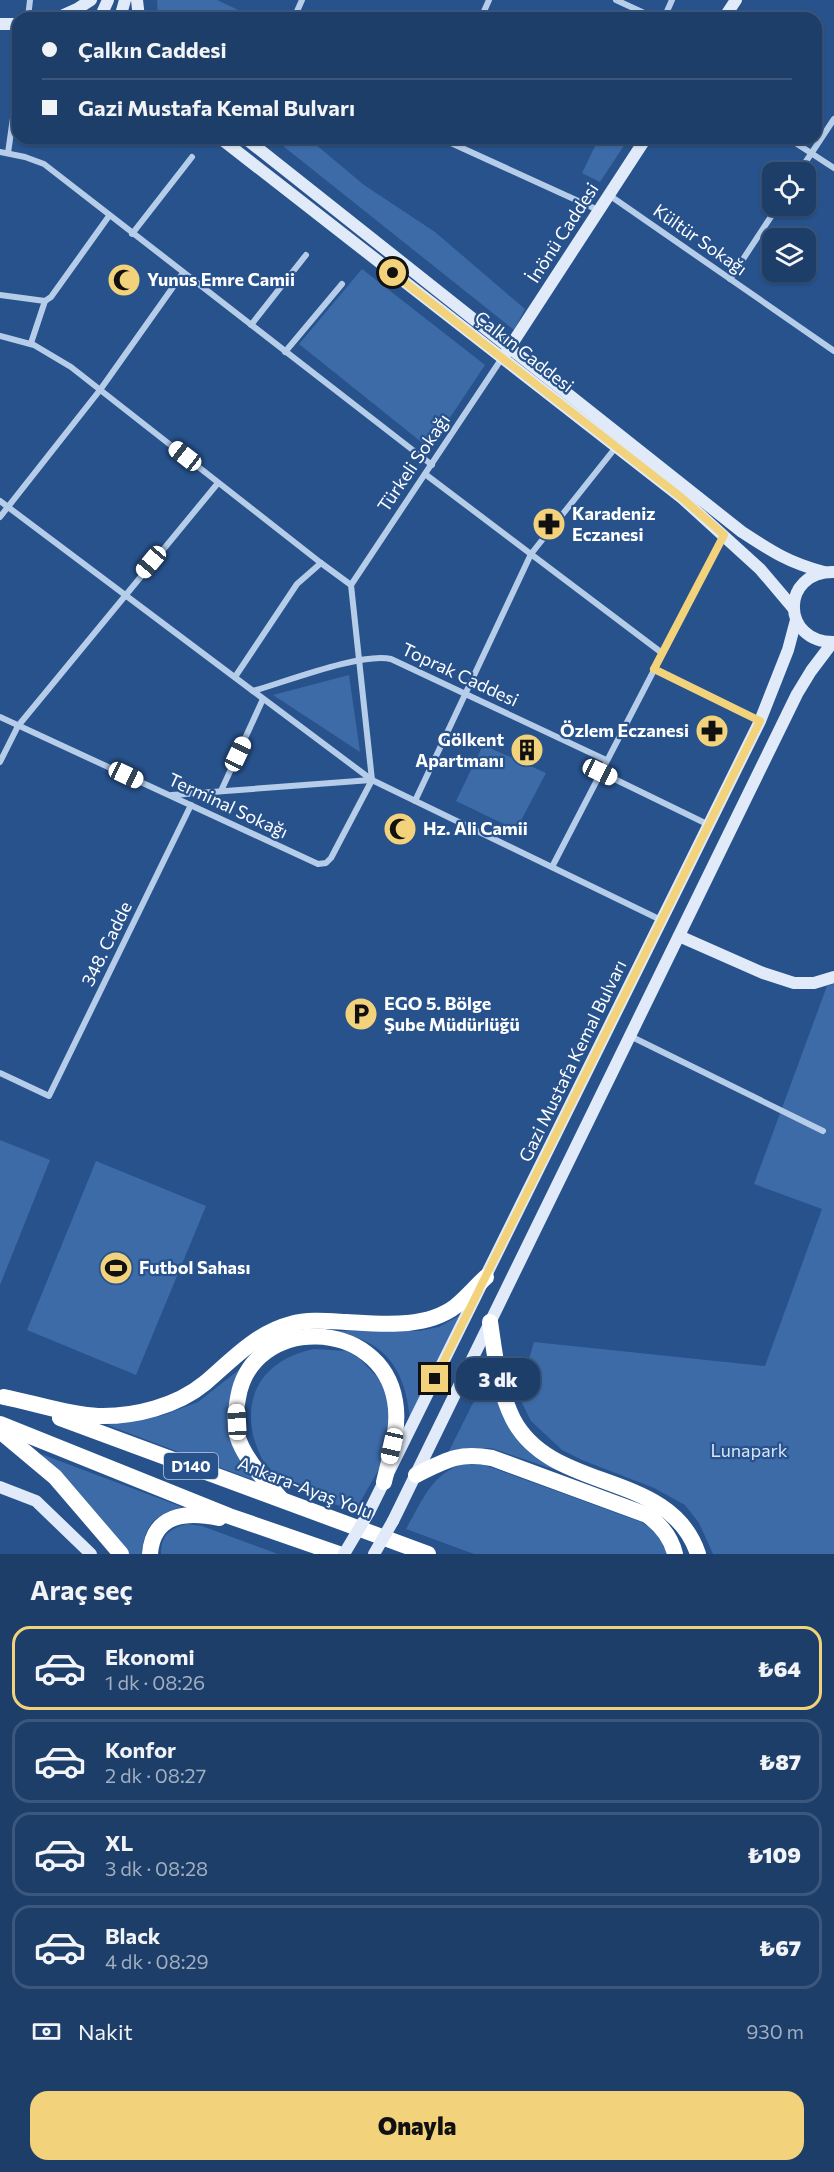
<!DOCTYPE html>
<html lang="tr">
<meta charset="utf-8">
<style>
:root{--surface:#1d3e69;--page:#2a4971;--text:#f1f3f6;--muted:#a0aec0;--line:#3b577d;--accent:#f2d27b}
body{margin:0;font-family:Commissioner,sans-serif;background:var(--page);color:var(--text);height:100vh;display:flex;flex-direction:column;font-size:22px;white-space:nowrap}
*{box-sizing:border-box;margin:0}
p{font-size:20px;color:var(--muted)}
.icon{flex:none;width:33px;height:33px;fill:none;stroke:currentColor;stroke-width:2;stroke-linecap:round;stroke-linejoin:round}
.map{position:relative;height:1554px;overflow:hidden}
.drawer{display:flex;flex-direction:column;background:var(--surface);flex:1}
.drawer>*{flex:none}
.banner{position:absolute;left:12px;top:12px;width:810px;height:132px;border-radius:18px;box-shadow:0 2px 4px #0004,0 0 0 2px var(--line);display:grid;align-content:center;height:132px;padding:0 30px;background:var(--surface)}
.buttons{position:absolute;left:762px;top:162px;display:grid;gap:12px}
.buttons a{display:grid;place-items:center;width:54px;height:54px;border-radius:12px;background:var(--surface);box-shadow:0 2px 4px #0004,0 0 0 2px var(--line);font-size:30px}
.end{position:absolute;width:27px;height:27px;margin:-14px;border:8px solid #f2d27b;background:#111;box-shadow:0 0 0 3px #111}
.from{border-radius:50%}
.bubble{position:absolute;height:42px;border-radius:18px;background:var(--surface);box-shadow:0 2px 4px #0004,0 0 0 2px var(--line);font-size:20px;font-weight:800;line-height:42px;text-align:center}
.car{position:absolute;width:18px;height:36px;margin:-18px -9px;border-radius:8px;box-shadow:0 0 4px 2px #0007;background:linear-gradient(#fff 24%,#345 0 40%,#fff 0 76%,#345 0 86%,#fff 0)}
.banner b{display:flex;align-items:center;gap:21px;height:57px;font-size:22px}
.banner b+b{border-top:2px solid var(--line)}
.banner i{width:15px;height:15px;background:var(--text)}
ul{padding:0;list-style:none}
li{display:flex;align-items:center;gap:18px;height:84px;margin:0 12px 9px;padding:0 18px;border:3px solid var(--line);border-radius:18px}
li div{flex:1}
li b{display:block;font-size:22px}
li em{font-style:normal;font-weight:800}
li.current{border-color:var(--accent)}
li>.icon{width:54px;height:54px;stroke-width:1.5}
h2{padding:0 30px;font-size:27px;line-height:72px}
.pay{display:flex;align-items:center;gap:15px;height:66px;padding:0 30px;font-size:22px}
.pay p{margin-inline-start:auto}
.cta{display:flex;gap:12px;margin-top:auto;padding:12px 30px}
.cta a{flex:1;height:69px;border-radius:18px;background:var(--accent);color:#111;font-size:24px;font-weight:800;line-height:69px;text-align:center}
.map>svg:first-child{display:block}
.green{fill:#3c6ba8}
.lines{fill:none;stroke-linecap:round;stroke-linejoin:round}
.street{stroke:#b6cdea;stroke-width:6}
.secondary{stroke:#e0eaf8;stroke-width:12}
.highway{stroke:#fff;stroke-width:16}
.secondary-bridge{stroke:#e0eaf8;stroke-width:12}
.route{stroke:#f2d27b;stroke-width:8}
.labels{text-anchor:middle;stroke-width:4.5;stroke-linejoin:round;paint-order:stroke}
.shield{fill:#27528c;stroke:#becbdc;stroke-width:1.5}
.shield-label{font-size:16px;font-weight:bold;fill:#fff}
.street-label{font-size:18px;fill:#fff;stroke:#27528c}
.poi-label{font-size:18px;font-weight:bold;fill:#fff;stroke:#27528c;text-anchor:start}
.park-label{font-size:18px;fill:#dae7f8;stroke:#27528c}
</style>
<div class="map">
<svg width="834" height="1554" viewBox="0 0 834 1554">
<rect width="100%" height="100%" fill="#27528c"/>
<g class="green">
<polygon points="157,0 217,0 247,14 245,18 158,18"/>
<polygon points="273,138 308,138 364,185 435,232 525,309 514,330"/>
<polygon points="599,138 629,138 600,182 582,173"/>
<polygon points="362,269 485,365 431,446 425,445 299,344"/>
<polygon points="349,675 360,752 273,695"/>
<polygon points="483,745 546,773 516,830 456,801"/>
<polygon points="834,984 834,1554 713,1554 699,1523 685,1505 654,1488 582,1460 562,1450 531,1421 518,1395 534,1342 765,1366 822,1209 754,1184 827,986"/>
<polygon points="0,1140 50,1160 0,1285"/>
<polygon points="96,1161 206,1206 136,1375 27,1330"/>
<path d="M 462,1314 L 410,1421 C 407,1384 395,1349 354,1337 C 344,1334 333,1333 322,1331 L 419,1331 L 439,1327 Z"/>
<path d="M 314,1349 L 347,1351 L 360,1359 L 384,1384 L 391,1412 L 383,1462 L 355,1511 C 324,1500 287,1491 266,1464 C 259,1456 256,1445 253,1435 C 243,1388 270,1358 314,1349 Z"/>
<polygon points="492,1365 497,1389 564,1473 491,1448 472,1448 448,1453"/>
<polygon points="240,1369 234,1403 259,1482 107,1425 161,1416 198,1402"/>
<path d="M 41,1454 L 182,1507 C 154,1515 144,1525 142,1554 L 129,1554 Z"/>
<path d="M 464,1464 L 483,1465 L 493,1468 L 641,1522 C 656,1531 662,1537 667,1554 L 474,1554 L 406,1529 C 422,1502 431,1473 464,1464 Z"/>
<path d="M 187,1524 L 202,1526 L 278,1554 L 161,1554 C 161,1535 169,1529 187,1524 Z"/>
</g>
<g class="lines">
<g class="street">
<polyline points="616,0 655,18"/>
<polyline points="28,18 30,0"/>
<polyline points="294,18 302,0"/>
<polyline points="481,18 489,0"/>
<polyline points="664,18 672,0"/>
<polyline points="440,138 598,210"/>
<polyline points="788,138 834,168"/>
<polyline points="0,152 25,157 44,164 432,465"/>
<polyline points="8,153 18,83"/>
<polyline points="799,172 834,119"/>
<polyline points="609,195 834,351"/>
<polyline points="132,234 192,157"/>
<polyline points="730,279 778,206"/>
<polyline points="0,295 45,301 51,297 109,216"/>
<polyline points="251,325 306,255"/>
<polyline points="0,336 34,345 71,367 321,563 351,585 372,780"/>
<polyline points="31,343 45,301"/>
<polyline points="285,352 342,284"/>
<polyline points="425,474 662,653"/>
<path d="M 0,501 L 253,691 C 285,682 362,652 391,659 L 606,760"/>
<polyline points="0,517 100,390 183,273"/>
<polyline points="351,585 502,358"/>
<polyline points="653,669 760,721"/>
<polyline points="235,677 297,584 321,563"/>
<polyline points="253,691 372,780 661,920"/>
<polyline points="0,717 318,864 326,863 331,858 372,780"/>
<polyline points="0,762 18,726 218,483"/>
<polyline points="600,772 709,825"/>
<polyline points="221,791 263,699"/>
<polyline points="172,795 371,780"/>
<polyline points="415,801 531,554 616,447"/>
<polyline points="552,867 724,535"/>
<polyline points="630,1036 823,1131"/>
<polyline points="0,1073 49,1096 191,805"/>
</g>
<g class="secondary">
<polyline points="137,0 139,18"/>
<polyline points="57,18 77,9 91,0"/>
<polyline points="100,18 108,0"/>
<polyline points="120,18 125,0"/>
<polyline points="724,18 736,0"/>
<polyline points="0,24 18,24"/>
<polyline points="220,138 682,498 760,569 794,609"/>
<path d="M 245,138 L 742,532 C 771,551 789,563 824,572"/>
<polyline points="506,353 646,138"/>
<path d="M 834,572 C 780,571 781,643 834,642"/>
<polyline points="679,936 763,973 794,983 814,983 834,977"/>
<polyline points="0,1487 36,1501 91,1554"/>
<polyline points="369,1512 760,721 788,650 796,620"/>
<polyline points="393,1521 797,694 811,671 833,642"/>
</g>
<g class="highway">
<path d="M 490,1322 C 495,1355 498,1389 513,1419 C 552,1494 670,1469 698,1554"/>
<path d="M 4,1397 C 34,1403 69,1415 98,1416 C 135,1417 177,1406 205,1383 C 232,1360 256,1333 291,1324 C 308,1319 328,1321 346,1322 C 381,1324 426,1329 456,1306 C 467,1297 476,1286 486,1277"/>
<polyline points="60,1418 428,1554"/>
<polyline points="0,1424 229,1516 339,1554"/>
<polyline points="0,1431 55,1477 121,1554"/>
<path d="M 416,1475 C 446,1460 458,1452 492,1458 L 647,1515 C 661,1525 671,1537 675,1554"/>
<path d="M 281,1499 C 265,1480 244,1459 237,1435 C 234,1423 236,1409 238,1398 C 252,1314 381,1317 395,1401 C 400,1428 390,1456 384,1482"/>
<path d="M 150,1554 C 153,1514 186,1511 219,1518"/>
</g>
<g class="secondary-bridge">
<polyline points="344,1554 369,1512"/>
<polyline points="374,1554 393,1521"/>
</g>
</g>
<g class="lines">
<polyline class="route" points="393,273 682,498 724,535 654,669 760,721 435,1379"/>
</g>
<defs>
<g id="mosque-disc" transform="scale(1.725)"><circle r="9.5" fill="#f2d27b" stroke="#27528c"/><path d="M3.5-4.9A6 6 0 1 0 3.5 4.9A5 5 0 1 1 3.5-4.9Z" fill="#111"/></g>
<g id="pharmacy-disc" transform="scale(1.725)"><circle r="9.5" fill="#f2d27b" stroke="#27528c"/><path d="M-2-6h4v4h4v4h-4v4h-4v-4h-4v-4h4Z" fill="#111"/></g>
<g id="building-disc" transform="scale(1.725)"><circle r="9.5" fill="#f2d27b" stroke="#27528c"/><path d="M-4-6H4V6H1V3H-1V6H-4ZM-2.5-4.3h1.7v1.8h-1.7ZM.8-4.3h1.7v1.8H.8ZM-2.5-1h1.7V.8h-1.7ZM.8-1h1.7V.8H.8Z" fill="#111"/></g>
<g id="parking-disc" transform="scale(1.725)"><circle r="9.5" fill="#f2d27b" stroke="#27528c"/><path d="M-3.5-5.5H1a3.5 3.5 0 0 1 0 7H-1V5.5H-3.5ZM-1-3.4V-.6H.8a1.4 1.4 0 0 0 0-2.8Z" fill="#111"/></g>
<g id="stadium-disc" transform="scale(1.725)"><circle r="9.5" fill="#f2d27b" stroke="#27528c"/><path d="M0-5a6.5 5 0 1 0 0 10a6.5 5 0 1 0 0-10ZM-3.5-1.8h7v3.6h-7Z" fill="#111"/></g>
</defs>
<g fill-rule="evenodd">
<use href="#mosque-disc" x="124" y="280"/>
<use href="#pharmacy-disc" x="549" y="524"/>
<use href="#pharmacy-disc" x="712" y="731"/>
<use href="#building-disc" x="527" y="750"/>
<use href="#mosque-disc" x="400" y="829"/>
<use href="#parking-disc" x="361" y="1014"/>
<use href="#stadium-disc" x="116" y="1268"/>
</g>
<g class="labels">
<rect class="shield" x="164" y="1453" width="54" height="26" rx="4.5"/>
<g class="shield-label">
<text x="191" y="1472">D140</text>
</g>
<g class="street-label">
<text transform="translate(563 233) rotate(-57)" y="6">İnönü Caddesi</text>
<text transform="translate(700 240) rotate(35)" y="6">Kültür Sokağı</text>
<text transform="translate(524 352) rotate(38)" y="6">Çalkın Caddesi</text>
<text transform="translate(414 463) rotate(-56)" y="6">Türkeli Sokağı</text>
<text transform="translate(460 675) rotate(25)" y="6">Toprak Caddesi</text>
<text transform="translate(228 806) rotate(25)" y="6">Terminal Sokağı</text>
<text transform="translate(107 944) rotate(-64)" y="6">348. Cadde</text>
<text transform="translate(573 1061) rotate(-64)" y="6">Gazi Mustafa Kemal Bulvarı</text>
<text transform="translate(305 1488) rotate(21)" y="6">Ankara-Ayaş Yolu</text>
</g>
<g class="poi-label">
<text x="147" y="286">Yunus Emre Camii</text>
<text x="572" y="520">Karadeniz<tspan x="572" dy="21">Eczanesi</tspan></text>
<text x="689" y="737" text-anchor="end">Özlem Eczanesi</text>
<text x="504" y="746" text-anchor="end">Gölkent<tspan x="504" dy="21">Apartmanı</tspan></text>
<text x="423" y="835">Hz. Ali Camii</text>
<text x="384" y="1010">EGO 5. Bölge<tspan x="384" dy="21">Şube Müdürlüğü</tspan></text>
<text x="139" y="1274">Futbol Sahası</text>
</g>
<g class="park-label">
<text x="749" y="1457">Lunapark</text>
</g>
</g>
</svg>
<div class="buttons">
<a><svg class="icon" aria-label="locate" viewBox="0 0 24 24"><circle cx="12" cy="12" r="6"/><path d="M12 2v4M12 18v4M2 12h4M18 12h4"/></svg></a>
<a><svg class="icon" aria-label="layers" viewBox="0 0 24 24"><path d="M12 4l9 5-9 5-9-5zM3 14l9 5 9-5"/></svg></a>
</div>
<i class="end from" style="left:393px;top:273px"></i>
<i class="end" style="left:435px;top:1379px"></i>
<div class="bubble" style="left:456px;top:1358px;width:84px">3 dk</div>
<i class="car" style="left:185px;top:456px;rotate:308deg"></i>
<i class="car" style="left:151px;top:562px;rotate:220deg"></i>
<i class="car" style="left:238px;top:754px;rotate:25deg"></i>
<i class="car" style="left:600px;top:772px;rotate:115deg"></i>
<i class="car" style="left:126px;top:775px;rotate:115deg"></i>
<i class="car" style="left:237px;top:1422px;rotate:357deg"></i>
<i class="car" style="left:392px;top:1446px;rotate:193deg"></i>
<div class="banner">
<b><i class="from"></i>Çalkın Caddesi</b>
<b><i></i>Gazi Mustafa Kemal Bulvarı</b>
</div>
</div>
<section class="drawer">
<h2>Araç seç</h2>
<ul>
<li class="current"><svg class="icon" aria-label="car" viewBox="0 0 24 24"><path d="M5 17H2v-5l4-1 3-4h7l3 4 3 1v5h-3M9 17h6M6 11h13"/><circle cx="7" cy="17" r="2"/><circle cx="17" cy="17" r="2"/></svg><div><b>Ekonomi</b><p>1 dk · 08:26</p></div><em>₺64</em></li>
<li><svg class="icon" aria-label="car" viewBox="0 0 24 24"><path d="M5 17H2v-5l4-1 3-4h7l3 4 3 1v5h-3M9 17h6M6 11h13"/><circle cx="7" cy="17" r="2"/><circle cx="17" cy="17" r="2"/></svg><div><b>Konfor</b><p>2 dk · 08:27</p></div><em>₺87</em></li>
<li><svg class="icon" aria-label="car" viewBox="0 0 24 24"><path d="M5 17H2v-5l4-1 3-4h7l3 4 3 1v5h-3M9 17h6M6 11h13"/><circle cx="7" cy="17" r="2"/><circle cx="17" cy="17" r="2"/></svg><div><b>XL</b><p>3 dk · 08:28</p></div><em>₺109</em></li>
<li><svg class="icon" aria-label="car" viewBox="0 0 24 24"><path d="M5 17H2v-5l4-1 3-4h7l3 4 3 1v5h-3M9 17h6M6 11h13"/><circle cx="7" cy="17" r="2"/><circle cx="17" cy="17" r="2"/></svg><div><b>Black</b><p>4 dk · 08:29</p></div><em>₺67</em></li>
</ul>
<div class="pay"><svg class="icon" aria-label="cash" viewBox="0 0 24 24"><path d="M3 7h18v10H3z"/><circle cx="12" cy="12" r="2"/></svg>Nakit<p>930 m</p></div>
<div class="cta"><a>Onayla</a></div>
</section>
